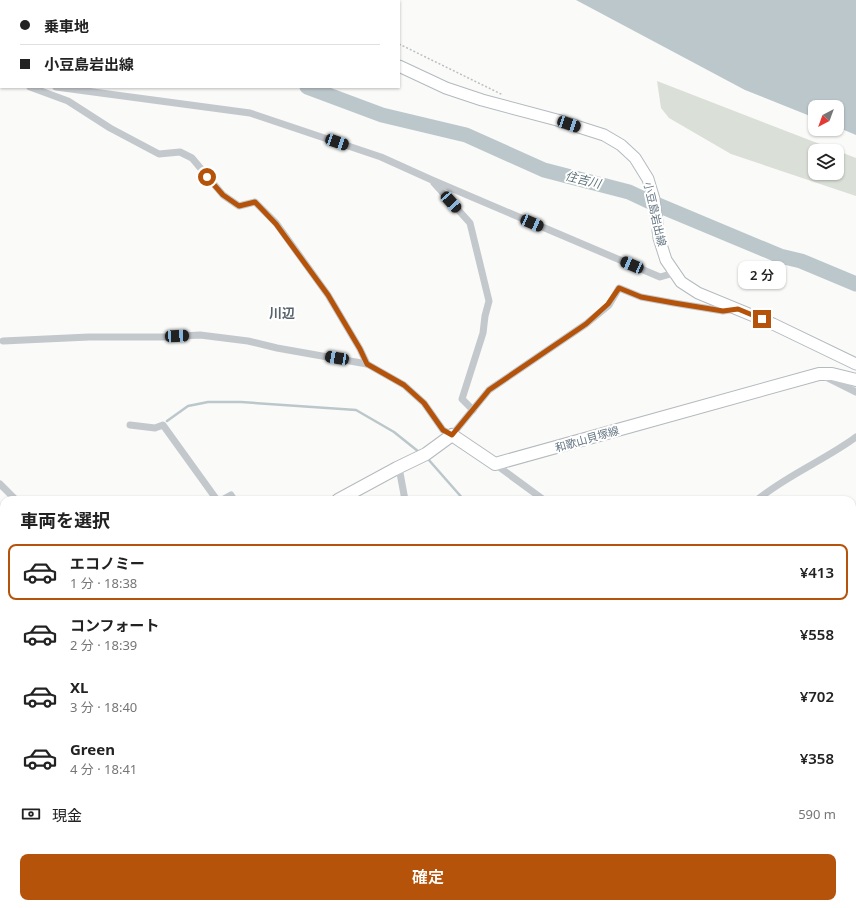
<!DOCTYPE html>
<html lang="ja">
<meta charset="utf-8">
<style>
:root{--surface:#fff;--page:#f6f6f6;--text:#222;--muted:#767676;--line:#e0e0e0;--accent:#b45309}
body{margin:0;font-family:"Noto Sans","Noto Sans JP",sans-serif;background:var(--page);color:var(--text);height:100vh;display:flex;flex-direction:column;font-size:15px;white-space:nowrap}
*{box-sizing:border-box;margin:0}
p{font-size:13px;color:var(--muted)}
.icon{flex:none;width:22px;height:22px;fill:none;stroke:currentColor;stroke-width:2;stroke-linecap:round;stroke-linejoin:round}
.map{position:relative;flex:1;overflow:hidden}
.details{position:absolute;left:0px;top:496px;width:856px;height:412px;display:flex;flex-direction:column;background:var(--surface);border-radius:12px 12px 0 0;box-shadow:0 1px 3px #0004}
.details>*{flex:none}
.hud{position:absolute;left:0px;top:0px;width:400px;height:88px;box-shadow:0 1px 3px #0004;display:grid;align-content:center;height:88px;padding:0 20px;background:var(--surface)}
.needle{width:26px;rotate:221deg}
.controls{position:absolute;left:808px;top:100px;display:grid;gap:8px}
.controls a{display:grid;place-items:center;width:36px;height:36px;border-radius:8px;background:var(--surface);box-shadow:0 1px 3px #0004;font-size:20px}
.end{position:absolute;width:18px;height:18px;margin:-9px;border:5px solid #b45309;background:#fff;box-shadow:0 0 0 2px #fff}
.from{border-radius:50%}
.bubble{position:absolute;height:28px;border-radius:8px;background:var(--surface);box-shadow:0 1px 3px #0004;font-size:13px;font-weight:600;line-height:28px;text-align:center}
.car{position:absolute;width:12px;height:24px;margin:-12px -6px;border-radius:5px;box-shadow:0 0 3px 1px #0007;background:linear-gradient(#222 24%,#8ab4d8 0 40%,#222 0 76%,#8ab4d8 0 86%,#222 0)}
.hud b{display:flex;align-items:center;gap:14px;height:38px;font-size:15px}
.hud b+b{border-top:1px solid var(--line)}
.hud i{width:10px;height:10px;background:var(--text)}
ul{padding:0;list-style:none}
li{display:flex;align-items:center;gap:12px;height:56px;margin:0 8px 6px;padding:0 12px;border:2px solid transparent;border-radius:8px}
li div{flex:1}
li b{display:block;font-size:15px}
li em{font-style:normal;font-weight:600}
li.active{border-color:var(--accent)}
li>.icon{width:36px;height:36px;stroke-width:1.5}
h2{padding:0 20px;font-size:18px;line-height:48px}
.pay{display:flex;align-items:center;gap:10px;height:44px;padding:0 20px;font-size:15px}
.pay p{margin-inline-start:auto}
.cta{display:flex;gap:8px;margin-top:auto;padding:8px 20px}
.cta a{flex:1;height:46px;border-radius:8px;background:var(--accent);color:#fff;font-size:16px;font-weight:600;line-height:46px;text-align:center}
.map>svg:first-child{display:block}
.green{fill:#dadfd7;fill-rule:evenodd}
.water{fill:#bbc7cb}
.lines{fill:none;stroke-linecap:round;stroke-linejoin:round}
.stream{stroke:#bbc7cb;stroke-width:2.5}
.river{stroke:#bbc7cb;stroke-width:15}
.secondary-casing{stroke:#b3babf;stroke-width:13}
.primary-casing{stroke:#b5babe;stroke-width:14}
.trunk-casing{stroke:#b4b9bd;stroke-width:14}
.path{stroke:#bbbfc2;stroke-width:1.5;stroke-dasharray:2 2;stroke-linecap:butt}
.service{stroke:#c3c8cc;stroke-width:3.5}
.minor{stroke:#c3c8cc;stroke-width:7}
.secondary{stroke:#fff;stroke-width:11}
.primary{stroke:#fff;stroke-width:12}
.trunk{stroke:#fff;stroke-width:12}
.route{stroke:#b45309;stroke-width:5}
.labels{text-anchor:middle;stroke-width:4;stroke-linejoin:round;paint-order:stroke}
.street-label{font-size:11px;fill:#657683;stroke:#fff}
.water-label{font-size:12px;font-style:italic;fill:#60757c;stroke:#fff}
.quarter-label{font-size:13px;font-weight:bold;fill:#57646e;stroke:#fff}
</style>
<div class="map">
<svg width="856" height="908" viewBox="0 0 856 908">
<rect width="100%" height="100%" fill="#fafaf8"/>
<g class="green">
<polygon points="23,0 146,0 24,1"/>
<path d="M 657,81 L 856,158 L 856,196 L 731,154 L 669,118 L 661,108 ZM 815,151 L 837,151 L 837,173 L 815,173 Z"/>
</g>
<polygon class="water" points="576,0 856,0 856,135 837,127 837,107 815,107 815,118 745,90"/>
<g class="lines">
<g class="stream">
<polyline points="167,421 188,406 208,402 241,402 356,410 394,432 419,452"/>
<polyline points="428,459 464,500"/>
<polyline points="852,873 856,878"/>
</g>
<g class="river">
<polyline points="0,38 1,38"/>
<polyline points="307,87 382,115 466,135 544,170 629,192 646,200 780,256 801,261 856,284"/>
</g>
<g class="secondary-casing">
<g id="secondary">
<polyline points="273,0 275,1"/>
<polyline points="399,66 446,88 482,100 557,120 604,135 621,145 635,158 648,179 654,199 659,238 666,260 681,282 698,293 773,324 856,364"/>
</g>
</g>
<g class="primary-casing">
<g id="primary">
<polyline points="338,500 397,468 426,454 452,435 495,464 819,374 832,374 856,380"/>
<polyline points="852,760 856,760"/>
</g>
</g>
<g class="trunk-casing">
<g id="trunk">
<polyline points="852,780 856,780"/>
<polyline points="852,796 856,797"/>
<polyline points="0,880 4,879"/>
<polyline points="0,892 4,891"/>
</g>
</g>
<g class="path">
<polyline points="312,0 314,1"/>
<polyline points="399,44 503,95"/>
<polyline points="0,600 4,602"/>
</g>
<g class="service">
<polyline points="20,904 21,908"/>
<polyline points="102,904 103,908"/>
<polyline points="125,904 125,908"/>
<polyline points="139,904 140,908"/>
<polyline points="174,904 175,908"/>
<polyline points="196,904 197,908"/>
<polyline points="218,904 219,908"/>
<polyline points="239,904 240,908"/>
<polyline points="69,908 92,904"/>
<polyline points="154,908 154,905 159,904"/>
</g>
<g class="minor">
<polyline points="0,83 1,83"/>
<polyline points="30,87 68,101 110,128 159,154 180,152 192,158 223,195 239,206 255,202 276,223 328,295 360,349 367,364"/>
<polyline points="56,87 250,113 381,157 432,180 660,277 674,273"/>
<polyline points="434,183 470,223 489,301 485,316 483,333 462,399 473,410"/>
<polyline points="3,341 89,337 165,337 200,335 248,341 277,348 367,364 404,385 424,403 443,430 452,435 489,390 586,324 609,305 619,288 641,297 674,303 723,311 735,309"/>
<polyline points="824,376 856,392"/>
<polyline points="130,425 155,428 163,425 217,500"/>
<polyline points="495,464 544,500"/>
<polyline points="397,468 400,473 405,500"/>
<polyline points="0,484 16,500"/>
<polyline points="222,500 231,495 234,500"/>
<path d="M 757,500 C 787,475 825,460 856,437"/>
<polyline points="852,639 856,632"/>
<polyline points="0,669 4,668"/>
<polyline points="852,677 856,671"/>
<polyline points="852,699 856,701"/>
<polyline points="852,835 856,831"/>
<polyline points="855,868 856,867"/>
<polyline points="335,908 341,904"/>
<polyline points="541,908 544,904"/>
<polyline points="771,908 776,904"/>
</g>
<use href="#secondary" class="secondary"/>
<use href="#primary" class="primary"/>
<use href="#trunk" class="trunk"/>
</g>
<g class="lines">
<polyline class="route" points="207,177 223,195 239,206 255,202 276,224 328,295 360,349 367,364 404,385 424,403 443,430 452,435 489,390 586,324 608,304 619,288 641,297 674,303 723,311 738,309 762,319"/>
</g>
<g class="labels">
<g class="street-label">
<text transform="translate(655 214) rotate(77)" y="4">小豆島岩出線</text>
<text transform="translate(587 439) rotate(-16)" y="4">和歌山貝塚線</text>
</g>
<g class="water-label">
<text transform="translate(583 180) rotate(14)" y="4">住吉川</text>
</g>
<g class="quarter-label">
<text x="282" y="318">川辺</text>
</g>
</g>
</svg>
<div class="controls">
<a><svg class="needle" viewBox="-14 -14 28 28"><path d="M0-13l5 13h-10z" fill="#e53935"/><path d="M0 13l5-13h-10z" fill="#767676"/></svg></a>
<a><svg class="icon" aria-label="layers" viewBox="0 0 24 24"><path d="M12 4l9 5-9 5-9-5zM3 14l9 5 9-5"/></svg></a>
</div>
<i class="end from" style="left:207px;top:177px"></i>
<i class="end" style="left:762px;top:319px"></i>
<div class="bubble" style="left:738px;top:261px;width:48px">2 分</div>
<i class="car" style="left:569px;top:124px;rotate:109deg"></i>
<i class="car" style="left:337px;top:142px;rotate:109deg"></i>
<i class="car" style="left:451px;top:202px;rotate:138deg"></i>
<i class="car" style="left:532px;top:223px;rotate:113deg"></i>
<i class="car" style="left:632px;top:265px;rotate:293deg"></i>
<i class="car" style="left:177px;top:336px;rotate:87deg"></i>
<i class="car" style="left:337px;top:358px;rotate:280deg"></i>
<div class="hud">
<b><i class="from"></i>乗車地</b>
<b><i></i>小豆島岩出線</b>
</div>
<section class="details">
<h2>車両を選択</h2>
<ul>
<li class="active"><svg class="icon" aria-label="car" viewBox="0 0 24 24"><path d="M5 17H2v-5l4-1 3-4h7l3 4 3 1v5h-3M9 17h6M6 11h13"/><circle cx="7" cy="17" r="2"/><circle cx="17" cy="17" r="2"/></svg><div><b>エコノミー</b><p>1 分 · 18:38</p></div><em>¥413</em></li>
<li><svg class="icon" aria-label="car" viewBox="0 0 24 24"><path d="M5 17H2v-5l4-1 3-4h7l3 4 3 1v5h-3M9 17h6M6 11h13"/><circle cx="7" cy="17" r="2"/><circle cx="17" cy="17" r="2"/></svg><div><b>コンフォート</b><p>2 分 · 18:39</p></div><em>¥558</em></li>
<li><svg class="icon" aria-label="car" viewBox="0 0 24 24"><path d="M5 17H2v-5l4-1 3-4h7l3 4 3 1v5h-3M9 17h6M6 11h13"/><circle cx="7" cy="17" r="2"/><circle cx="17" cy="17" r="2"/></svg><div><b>XL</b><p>3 分 · 18:40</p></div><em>¥702</em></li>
<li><svg class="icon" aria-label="car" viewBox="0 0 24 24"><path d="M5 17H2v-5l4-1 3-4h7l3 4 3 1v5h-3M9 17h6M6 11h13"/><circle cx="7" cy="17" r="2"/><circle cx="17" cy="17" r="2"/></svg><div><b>Green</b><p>4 分 · 18:41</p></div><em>¥358</em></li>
</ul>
<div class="pay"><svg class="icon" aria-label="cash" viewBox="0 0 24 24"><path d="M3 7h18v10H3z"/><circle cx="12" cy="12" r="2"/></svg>現金<p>590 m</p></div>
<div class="cta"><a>確定</a></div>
</section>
</div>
